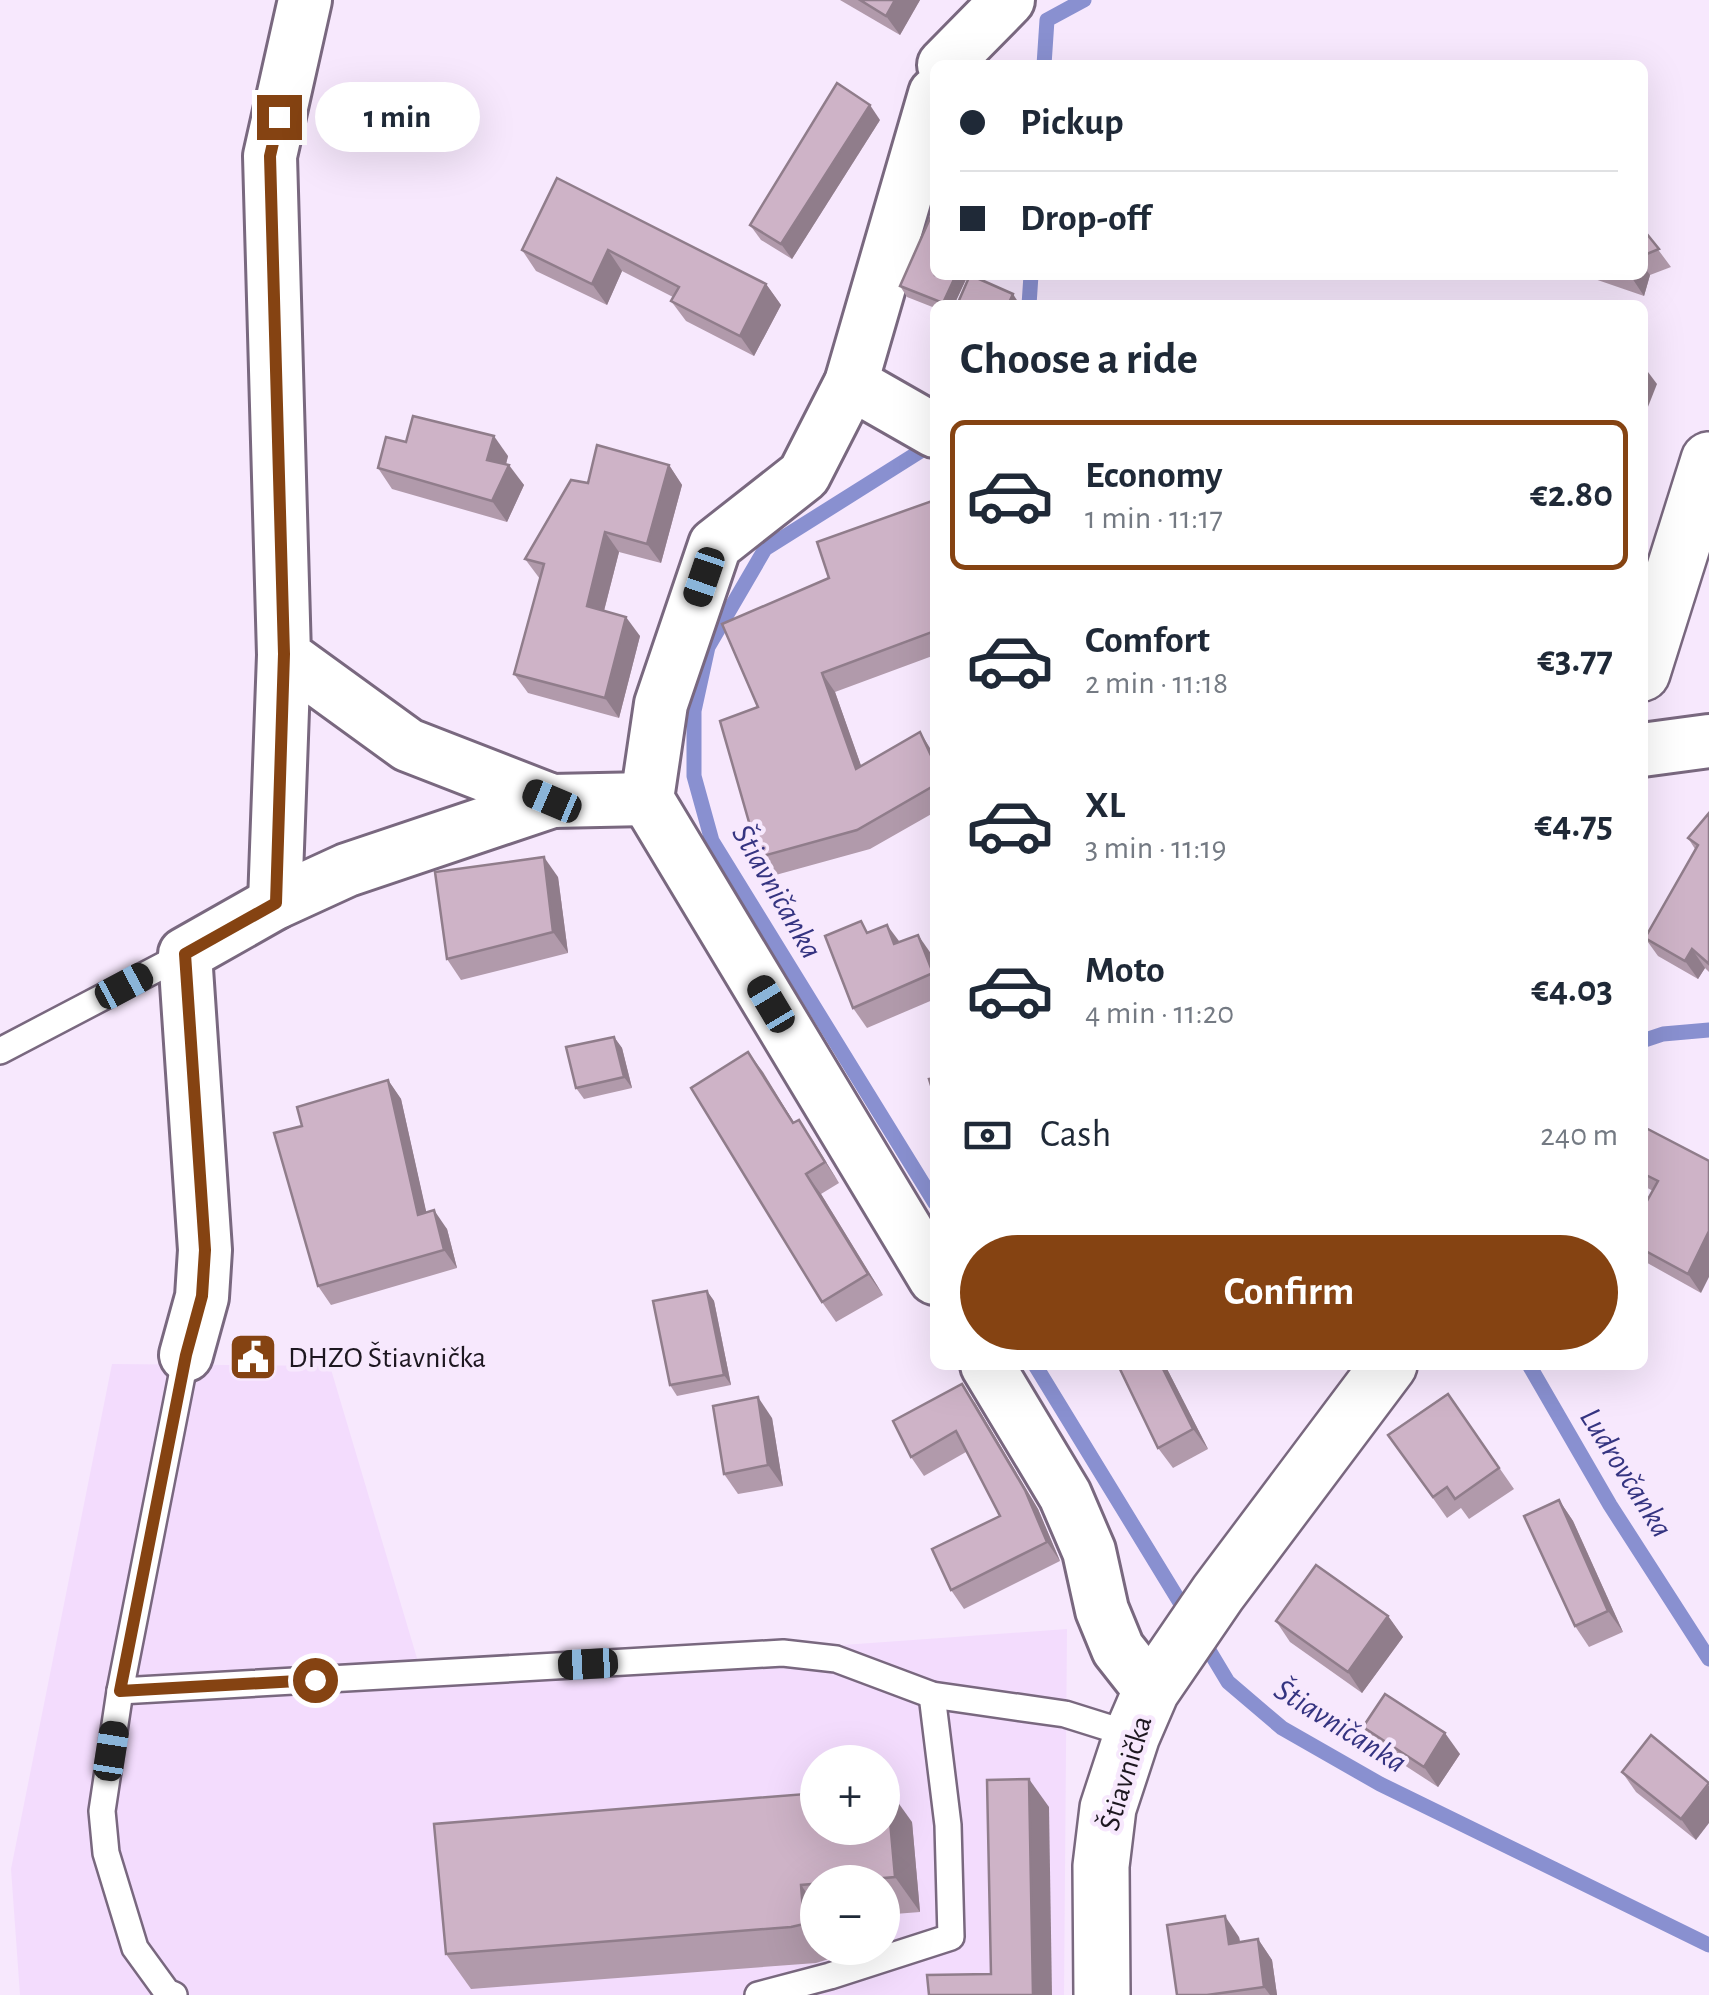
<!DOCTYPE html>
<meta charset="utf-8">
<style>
:root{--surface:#fff;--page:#f6f6f7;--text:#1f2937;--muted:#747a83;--line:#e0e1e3;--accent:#854312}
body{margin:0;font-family:"Alegreya Sans",sans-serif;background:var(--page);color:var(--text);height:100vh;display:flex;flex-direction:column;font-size:38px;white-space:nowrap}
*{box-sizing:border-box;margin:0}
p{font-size:32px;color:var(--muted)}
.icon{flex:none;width:55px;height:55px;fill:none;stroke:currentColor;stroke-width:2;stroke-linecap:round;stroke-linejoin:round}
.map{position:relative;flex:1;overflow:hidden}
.panel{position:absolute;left:930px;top:300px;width:718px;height:1070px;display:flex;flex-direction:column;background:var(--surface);border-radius:15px;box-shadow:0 10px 40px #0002}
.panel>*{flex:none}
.banner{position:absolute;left:930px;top:60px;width:718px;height:220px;border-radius:15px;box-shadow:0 10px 40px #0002;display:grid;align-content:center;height:220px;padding:0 30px;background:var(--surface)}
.fabs{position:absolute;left:800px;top:1745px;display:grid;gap:20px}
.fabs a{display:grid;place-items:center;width:100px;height:100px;border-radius:50%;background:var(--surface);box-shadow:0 10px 40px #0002;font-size:50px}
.end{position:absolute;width:45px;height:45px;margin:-22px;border:12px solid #854312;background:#fff;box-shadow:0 0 0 5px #fff}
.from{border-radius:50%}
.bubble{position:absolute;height:70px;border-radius:35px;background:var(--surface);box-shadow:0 10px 40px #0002;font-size:32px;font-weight:700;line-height:70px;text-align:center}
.car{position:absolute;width:30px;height:60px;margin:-30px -15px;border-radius:12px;box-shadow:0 0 8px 2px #0007;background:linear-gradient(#222 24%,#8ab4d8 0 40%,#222 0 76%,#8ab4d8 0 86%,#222 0)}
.banner b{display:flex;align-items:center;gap:35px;height:95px;font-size:38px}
.banner b+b{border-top:2px solid var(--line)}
.banner i{width:25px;height:25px;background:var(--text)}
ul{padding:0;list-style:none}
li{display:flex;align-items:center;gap:30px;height:150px;margin:0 20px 15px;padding:0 10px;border:5px solid transparent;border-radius:15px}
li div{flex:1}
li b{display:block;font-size:38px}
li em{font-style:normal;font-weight:700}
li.active{border-color:var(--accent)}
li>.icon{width:90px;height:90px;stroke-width:1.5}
h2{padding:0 30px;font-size:45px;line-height:120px}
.pay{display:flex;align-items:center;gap:25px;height:110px;padding:0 30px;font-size:38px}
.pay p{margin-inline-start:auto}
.button{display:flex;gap:20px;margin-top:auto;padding:20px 30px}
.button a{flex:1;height:115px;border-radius:60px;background:var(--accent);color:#fff;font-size:40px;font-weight:700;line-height:115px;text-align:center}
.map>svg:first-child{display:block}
.built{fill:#f3dcfd;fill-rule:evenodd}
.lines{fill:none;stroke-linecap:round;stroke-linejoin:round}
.stream{stroke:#8990d0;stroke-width:15}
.lane-casing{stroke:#79687f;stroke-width:30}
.street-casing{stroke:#79687f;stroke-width:58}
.secondary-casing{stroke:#79687f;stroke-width:60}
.lane{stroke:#fff;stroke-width:25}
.street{stroke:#fff;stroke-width:52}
.secondary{stroke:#fff;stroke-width:55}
.wall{fill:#b19aab}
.shaded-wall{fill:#907d8b}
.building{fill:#ceb3c7;stroke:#907d8b;stroke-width:2.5}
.route{stroke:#854312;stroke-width:12}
.labels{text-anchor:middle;stroke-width:9;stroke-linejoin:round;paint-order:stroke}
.poi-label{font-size:30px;fill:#1d1720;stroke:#f7e8fd;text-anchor:start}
.street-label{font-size:30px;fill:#1d1720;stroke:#f7e8fd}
.water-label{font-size:32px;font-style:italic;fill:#353481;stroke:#f7e8fd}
</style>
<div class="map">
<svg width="1709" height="1995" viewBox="0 0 1709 1995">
<rect width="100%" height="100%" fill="#f7e8fd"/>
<path class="built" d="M 112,1364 L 330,1366 L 422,1675 L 1067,1629 L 1064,1995 L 20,1995 L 11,1869 ZM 818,1762 L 882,1762 L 882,1828 L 818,1828 ZM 818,1882 L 882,1882 L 882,1948 L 818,1948 Z"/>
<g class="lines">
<g class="stream">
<polyline points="1044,65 1047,20 1084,0"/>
<polyline points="1029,305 1031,275"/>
<polyline points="935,442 765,549 708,647 694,711 694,776 712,841 935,1203"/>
<polyline points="1642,1041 1663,1034 1709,1030"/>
<polyline points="1035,1365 1189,1617"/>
<polyline points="1529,1365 1610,1505 1709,1659"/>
<polyline points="1201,1637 1228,1682 1282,1728 1380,1784 1709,1945"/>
</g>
<g class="lane-casing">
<g id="lane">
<polyline points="0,1051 185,954"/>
<polyline points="186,1355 120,1691 783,1653 836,1659 932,1695 1065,1714 1132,1735"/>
<polyline points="120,1691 102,1811 106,1853 135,1948 167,1992 174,1995"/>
<polyline points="758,1995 830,1976 951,1937 948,1825 932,1695"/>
</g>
</g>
<g class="street-casing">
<g id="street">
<polyline points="305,0 270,156 284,655 408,745 552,801 647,799"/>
<polyline points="944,65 1008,0"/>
<polyline points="935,94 851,383 804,475 715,545 661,704 647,799 935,1278"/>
<polyline points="851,383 935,431"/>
<polyline points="1642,750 1709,741"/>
<polyline points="275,903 284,655"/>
<polyline points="186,1355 202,1297 205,1250 185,954 275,903 347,870 552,801"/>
<polyline points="987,1365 1065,1495 1089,1551 1102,1610 1118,1649 1151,1691"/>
</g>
</g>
<g class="secondary-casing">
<g id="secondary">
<polyline points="1642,673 1709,460"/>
<polyline points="1102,1995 1101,1866 1108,1808 1132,1735 1151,1691 1218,1593 1389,1365"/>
</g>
</g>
<use href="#lane" class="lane"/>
<use href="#street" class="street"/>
<use href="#secondary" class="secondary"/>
</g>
<g class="wall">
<polygon points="840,0 920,0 900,35"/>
<polygon points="880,120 792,259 761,240 750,225"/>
<polygon points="557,178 766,284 781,305 754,356 686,321 671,301 673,297 622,271 607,305 536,271 522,250"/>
<polygon points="1642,228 1671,267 1650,275 1644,296 1583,275 1642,275"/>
<polygon points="935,275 968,275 954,305 935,305 935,308 907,297 900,286"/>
<polygon points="406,442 508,456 506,464 524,485 507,522 392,489 378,468"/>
<polygon points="669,465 682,485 661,563 619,552 604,611 640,636 619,718 528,693 514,674 540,579 525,559 588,483"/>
<polygon points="932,501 935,505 935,655 835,692 861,766 933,752 935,756 935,812 870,849 772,876 759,857 758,707 829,578"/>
<polygon points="1709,813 1709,972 1705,968 1698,979 1658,956 1645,938 1695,849 1688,838"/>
<polygon points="558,877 568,953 461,980 447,959"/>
<polygon points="869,932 932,955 935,962 935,999 867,1028 853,1008"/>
<polygon points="614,1037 622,1048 632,1088 584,1099 576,1088"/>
<polygon points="748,1052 794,1122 813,1141 839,1183 821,1194 883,1295 836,1322 822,1302"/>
<polygon points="388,1080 401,1099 426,1212 447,1229 457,1268 331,1305 318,1286 302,1126"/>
<polygon points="1643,1126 1701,1293 1642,1260 1642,1210 1653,1191 1642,1185"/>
<polygon points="707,1291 714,1301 731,1385 677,1396 670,1385"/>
<polygon points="1165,1365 1208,1449 1173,1468 1158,1448"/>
<polygon points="1448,1394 1514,1489 1469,1519 1461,1508 1447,1518 1388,1435"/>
<polygon points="975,1403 1038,1509 1060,1561 964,1609 951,1590 1000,1516 966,1452 924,1476 911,1457"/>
<polygon points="772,1418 783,1486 738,1494 724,1474"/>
<polygon points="1559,1500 1573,1521 1623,1632 1589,1647 1575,1626"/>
<polygon points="1388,1616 1403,1637 1362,1693 1290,1642 1276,1621"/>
<polygon points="1363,1727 1460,1754 1438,1787 1378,1748"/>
<polygon points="1622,1772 1709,1783 1696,1840 1636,1792"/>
<polygon points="912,1822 920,1912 882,1915 882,1882 818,1882 818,1948 828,1948 829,1959 816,1963 471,1989 446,1954"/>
<polygon points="1239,1937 1240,1942 1258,1939 1272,1960 1277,1995 1177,1995"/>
</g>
<g class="shaded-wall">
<polygon points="895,0 920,0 900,35 886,16"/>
<polygon points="870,105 880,120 792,259 781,244"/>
<polygon points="608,250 622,271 607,305 592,284"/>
<polygon points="1642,264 1650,275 1644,296 1632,278 1633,275 1642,275"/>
<polygon points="956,275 968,275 954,305 944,305 943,303"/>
<polygon points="766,284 781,305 754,356 740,336"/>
<polygon points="1013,294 1020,305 1008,305"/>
<polygon points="1642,364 1657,384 1642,422"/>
<polygon points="494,436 508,456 502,480 487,460"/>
<polygon points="509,465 524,485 507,522 492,501"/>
<polygon points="669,465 682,485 661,563 647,544"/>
<polygon points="605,532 619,552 600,626 587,606"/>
<polygon points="626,617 640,636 619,718 605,698"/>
<polygon points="822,673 835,692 869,788 856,769"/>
<polygon points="920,732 935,756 935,764"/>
<polygon points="544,857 558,877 568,953 553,932"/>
<polygon points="887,925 902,945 894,944"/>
<polygon points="918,935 932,955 935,962 935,976"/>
<polygon points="1692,949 1705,968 1698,979 1685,961"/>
<polygon points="614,1037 622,1048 632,1088 624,1077"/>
<polygon points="748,1052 763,1072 807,1144 793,1123"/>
<polygon points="388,1080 401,1099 431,1233 418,1215"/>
<polygon points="799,1120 813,1141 839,1183 825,1162"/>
<polygon points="806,1174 821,1194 883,1295 868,1274"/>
<polygon points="434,1210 447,1229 457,1268 444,1250"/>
<polygon points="1709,1231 1709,1277 1701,1293 1688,1274"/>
<polygon points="707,1291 714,1301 731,1385 724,1375"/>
<polygon points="1161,1365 1165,1365 1208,1449 1193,1429"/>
<polygon points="962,1384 975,1403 1038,1509 1060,1561 1047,1542"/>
<polygon points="758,1397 772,1418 783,1486 768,1465"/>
<polygon points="1559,1500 1573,1521 1623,1632 1608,1611"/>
<polygon points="1388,1616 1403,1637 1362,1693 1348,1672"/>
<polygon points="1445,1733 1460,1754 1438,1787 1424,1767"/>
<polygon points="1029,1779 1049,1807 1052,1995 1033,1995"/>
<polygon points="1709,1785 1709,1823 1696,1840 1681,1819"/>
<polygon points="887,1787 912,1822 920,1912 895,1877"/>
<polygon points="801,1885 818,1909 818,1943 804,1924"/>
<polygon points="1225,1916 1239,1937 1244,1964 1229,1944"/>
<polygon points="1258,1939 1272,1960 1277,1995 1270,1995 1264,1987"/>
<polygon points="821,1948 828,1948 829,1959"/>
</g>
<g class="building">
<polygon points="860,0 895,0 886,16"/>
<polygon points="837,83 870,105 781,244 750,225"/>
<polygon points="557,178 766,284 740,336 671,301 679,287 608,250 592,284 522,250"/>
<polygon points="935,207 935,275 956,275 943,303 900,286"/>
<polygon points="1642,228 1659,249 1642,256"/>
<polygon points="970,275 1013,294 1008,305 957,305"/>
<polygon points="413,416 494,436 487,460 509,465 492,501 378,468 386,437 406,442"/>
<polygon points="597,445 669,465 647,544 605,532 587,606 626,617 605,698 514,674 544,564 525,559 571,480 588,483"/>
<polygon points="932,501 935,508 935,574 933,574 935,580 935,631 822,673 856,769 920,732 935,764 935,785 857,830 759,857 720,721 758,707 722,624 829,578 817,542"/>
<polygon points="1709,813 1709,964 1692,949 1685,961 1645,938 1698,845 1688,838"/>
<polygon points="544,857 553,932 447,959 435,872"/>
<polygon points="861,921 867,933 887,925 894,944 918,935 933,973 853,1008 825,936"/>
<polygon points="614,1037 624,1077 576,1088 566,1047"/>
<polygon points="748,1052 793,1123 799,1120 825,1162 806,1174 868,1274 822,1302 691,1088"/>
<polygon points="935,1078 935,1098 929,1079"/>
<polygon points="388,1080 418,1215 434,1210 444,1250 318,1286 274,1133 302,1126 297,1107"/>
<polygon points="1642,1126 1709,1161 1709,1231 1688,1274 1642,1249 1642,1210 1658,1181 1642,1173"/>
<polygon points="707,1291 724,1375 670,1385 653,1301"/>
<polygon points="1118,1365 1161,1365 1193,1429 1158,1448"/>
<polygon points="962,1384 1025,1490 1047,1542 951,1590 932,1549 1000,1516 956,1431 911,1457 893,1421"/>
<polygon points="1448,1394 1499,1468 1455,1499 1447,1487 1433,1497 1388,1435"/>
<polygon points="758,1397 768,1465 724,1474 713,1406"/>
<polygon points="1559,1500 1608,1611 1575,1626 1524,1516"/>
<polygon points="1316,1565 1388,1616 1348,1672 1276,1621"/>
<polygon points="1385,1694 1445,1733 1424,1767 1363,1727"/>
<polygon points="1651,1735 1709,1783 1681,1819 1622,1772"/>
<polygon points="1029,1779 1033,1995 929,1995 927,1975 991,1974 987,1780"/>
<polygon points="882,1787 887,1787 895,1877 801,1885 804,1924 791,1927 446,1954 434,1824 818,1793 818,1828 882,1828"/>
<polygon points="1225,1916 1229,1944 1258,1939 1264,1987 1207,1995 1177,1995 1167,1925"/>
</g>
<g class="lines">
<polyline class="route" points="279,117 270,156 284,654 276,903 185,954 205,1250 202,1296 186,1355 120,1691 315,1680"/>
</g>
<defs>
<g id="civic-square" transform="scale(2.5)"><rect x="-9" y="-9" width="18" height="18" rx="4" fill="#854312" stroke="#f7e8fd"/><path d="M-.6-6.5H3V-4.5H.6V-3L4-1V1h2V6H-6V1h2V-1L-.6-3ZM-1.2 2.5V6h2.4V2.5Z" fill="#fff"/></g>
</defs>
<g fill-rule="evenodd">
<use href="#civic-square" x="253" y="1357"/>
</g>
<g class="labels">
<g class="poi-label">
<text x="288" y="1367">DHZO Štiavnička</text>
</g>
<g class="street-label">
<text transform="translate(1125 1773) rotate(-73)" y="10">Štiavnička</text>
</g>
<g class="water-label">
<text transform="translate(778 891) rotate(60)" y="11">Štiavničanka</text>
<text transform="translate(1627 1472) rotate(58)" y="11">Ludrovčanka</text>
<text transform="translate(1341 1725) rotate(32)" y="11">Štiavničanka</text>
</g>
</g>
</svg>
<div class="fabs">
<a>+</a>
<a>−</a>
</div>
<i class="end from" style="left:315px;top:1680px"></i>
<i class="end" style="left:279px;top:117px"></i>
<div class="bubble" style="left:315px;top:82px;width:165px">1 min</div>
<i class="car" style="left:704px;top:577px;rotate:199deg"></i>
<i class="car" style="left:552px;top:801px;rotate:293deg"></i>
<i class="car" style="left:124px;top:986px;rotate:62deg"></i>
<i class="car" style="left:771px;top:1004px;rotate:329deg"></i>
<i class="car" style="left:588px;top:1664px;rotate:267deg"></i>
<i class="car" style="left:111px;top:1751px;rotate:9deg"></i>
<div class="banner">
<b><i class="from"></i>Pickup</b>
<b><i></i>Drop-off</b>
</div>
<section class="panel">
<h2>Choose a ride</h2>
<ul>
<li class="active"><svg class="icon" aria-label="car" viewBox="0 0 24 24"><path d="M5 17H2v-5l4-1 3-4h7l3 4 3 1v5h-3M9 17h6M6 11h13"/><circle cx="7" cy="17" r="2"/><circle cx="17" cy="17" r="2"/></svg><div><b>Economy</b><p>1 min · 11:17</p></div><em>€2.80</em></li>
<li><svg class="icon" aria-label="car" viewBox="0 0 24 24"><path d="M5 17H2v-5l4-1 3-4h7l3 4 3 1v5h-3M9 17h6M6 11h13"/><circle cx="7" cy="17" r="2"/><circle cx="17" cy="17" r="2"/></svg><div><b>Comfort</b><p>2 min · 11:18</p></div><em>€3.77</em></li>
<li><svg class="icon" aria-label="car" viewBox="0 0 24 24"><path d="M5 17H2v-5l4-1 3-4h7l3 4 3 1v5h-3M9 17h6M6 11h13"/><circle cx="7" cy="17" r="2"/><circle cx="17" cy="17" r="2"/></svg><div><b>XL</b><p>3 min · 11:19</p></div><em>€4.75</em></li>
<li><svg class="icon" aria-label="car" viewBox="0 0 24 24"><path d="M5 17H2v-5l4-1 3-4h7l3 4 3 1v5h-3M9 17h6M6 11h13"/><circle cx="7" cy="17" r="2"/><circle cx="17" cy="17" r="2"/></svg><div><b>Moto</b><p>4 min · 11:20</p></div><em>€4.03</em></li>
</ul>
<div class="pay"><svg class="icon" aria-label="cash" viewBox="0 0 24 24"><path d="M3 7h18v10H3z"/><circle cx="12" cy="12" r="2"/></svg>Cash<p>240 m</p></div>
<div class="button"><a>Confirm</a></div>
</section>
</div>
